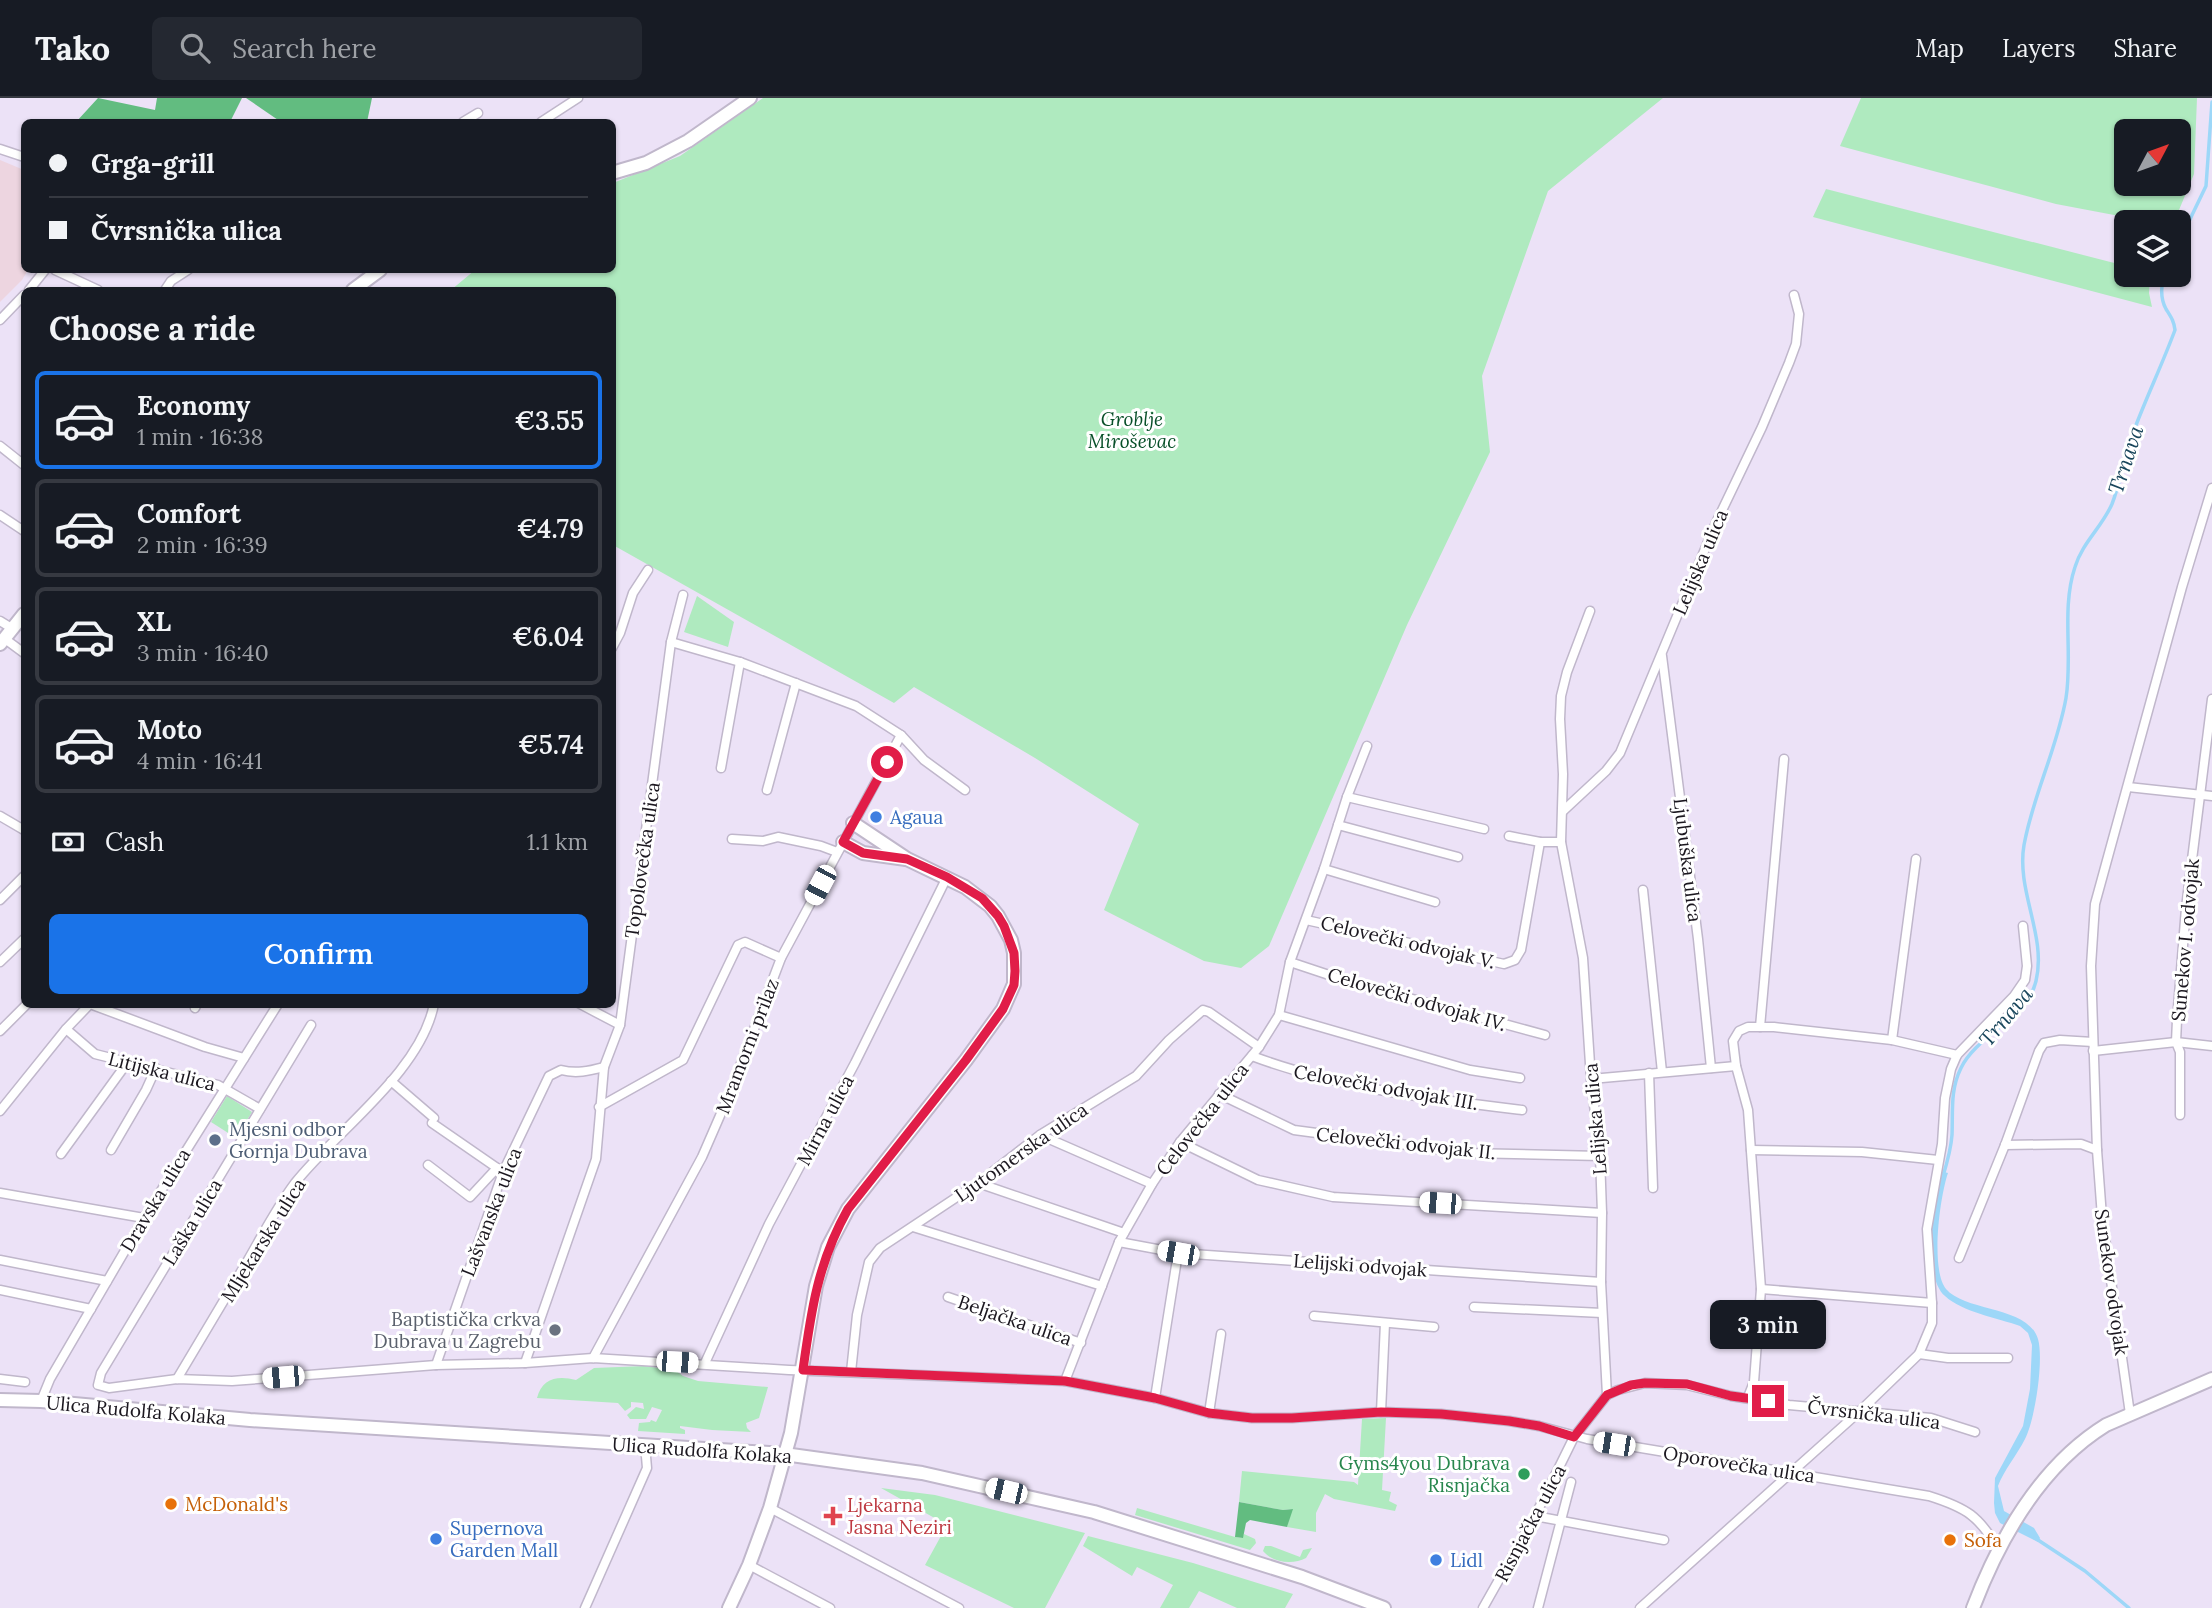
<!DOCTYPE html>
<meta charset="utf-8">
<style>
:root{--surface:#171b24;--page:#242831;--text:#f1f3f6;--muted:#9ea1a6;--line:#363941;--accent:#1a73e8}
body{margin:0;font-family:Lora,serif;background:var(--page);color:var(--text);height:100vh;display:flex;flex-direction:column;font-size:26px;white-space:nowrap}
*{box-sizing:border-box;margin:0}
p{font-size:23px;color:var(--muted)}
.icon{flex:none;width:38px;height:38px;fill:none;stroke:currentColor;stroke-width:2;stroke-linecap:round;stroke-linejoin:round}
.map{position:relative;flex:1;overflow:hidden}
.panel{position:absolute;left:21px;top:189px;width:595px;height:721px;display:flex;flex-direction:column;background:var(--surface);border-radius:10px;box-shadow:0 2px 5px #0004}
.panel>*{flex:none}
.banner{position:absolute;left:21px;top:21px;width:595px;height:154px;border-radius:10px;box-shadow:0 2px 5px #0004;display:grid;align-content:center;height:154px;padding:0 28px;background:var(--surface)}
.needle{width:46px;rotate:49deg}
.controls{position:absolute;left:2114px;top:21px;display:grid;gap:14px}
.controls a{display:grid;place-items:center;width:77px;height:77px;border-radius:10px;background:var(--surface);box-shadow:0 2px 5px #0004;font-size:35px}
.end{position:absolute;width:32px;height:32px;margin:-16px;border:9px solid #e11d48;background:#fff;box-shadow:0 0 0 4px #fff}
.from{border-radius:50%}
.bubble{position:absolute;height:49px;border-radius:10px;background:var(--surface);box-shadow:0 2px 5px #0004;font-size:23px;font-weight:600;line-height:49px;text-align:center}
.car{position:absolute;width:21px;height:42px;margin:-21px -10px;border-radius:9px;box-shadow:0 0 5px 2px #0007;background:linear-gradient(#fff 24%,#345 0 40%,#fff 0 76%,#345 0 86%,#fff 0)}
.banner b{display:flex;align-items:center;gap:24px;height:66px;font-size:26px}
.banner b+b{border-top:2px solid var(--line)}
.banner i{width:18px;height:18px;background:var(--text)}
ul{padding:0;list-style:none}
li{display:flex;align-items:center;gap:21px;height:98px;margin:0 14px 10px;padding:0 14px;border:4px solid var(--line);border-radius:10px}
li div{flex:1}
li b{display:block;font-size:26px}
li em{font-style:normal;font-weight:600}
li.active{border-color:var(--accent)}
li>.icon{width:63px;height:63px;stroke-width:1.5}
h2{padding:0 28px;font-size:32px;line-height:84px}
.pay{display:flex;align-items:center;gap:18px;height:77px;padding:0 28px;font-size:26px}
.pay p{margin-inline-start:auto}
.action{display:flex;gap:14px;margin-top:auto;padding:14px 28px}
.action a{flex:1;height:80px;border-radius:10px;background:var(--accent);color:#fff;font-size:28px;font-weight:600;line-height:80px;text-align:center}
header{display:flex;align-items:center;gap:42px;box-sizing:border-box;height:98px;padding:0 35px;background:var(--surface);border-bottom:2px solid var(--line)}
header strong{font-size:33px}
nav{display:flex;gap:38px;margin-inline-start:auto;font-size:24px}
.search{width:490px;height:63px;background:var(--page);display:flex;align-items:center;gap:18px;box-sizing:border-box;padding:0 24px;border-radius:10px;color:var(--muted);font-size:26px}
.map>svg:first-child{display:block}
.education{fill:#edd5e0}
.green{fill:#afeabf;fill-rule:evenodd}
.forest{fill:#62bc80}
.water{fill:#9dd7f8}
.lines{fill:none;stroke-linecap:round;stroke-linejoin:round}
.stream{stroke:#9dd7f8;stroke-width:3.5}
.street-casing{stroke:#c0b7cb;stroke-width:11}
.secondary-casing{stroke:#c0b7cb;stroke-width:16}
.street{stroke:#fff;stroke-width:8}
.secondary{stroke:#fff;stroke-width:12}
.route{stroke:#e11d48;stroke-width:9}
.shop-dot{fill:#3f7fe0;stroke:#fff;stroke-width:2.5}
.service-dot{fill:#5c6f8a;stroke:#fff;stroke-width:2.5}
.worship-dot{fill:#6b7280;stroke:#fff;stroke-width:2.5}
.leisure-dot{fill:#2e9e5b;stroke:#fff;stroke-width:2.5}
.food-dot{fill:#e8710a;stroke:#fff;stroke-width:2.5}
.health-dot{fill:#e0444e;stroke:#fff;stroke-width:2.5}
.labels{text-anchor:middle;stroke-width:6;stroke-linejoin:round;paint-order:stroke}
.park-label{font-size:19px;font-style:italic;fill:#074f28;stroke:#fff}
.street-label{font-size:19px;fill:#1b171f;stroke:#fff}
.shop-label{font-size:19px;fill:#366cbe;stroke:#fff;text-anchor:start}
.service-label{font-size:19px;fill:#4e5e75;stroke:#fff;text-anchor:start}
.worship-label{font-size:19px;fill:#5b616d;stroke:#fff;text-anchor:end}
.leisure-label{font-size:19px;fill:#27864d;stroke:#fff;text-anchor:end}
.food-label{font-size:19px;fill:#c56008;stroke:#fff;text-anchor:start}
.health-label{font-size:19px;fill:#be3a42;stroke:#fff;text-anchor:start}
.water-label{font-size:21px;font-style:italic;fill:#19465c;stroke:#fff}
</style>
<header>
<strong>Tako</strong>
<div class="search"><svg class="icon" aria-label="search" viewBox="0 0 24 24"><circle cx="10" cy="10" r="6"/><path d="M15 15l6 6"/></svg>Search here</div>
<nav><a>Map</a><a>Layers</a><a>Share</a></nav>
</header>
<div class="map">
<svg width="2212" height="1510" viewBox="0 0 2212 1510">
<rect width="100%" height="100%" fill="#ece2f7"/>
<polygon class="education" points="0,62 24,72 24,172 28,172 22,182 0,204"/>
<g class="green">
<polygon points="763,0 1663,0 1548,93 1482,278 1490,354 1407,527 1269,848 1241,870 1204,863 1104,812 1139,726 1035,660 914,589 894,605 613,447 612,192 451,192 475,172 612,172 613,85 680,58"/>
<path d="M 1861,0 L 2197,0 L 2194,76 L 2174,124 L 2151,124 L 2056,106 L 1840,48 ZM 2126,33 L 2179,33 L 2179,86 L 2126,86 Z"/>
<polygon points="1826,91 2126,168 2126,177 2150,177 2149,195 2152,209 1813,119"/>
<polygon points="697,498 734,524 728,549 684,534"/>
<polygon points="227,998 252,1014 236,1040 211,1024"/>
<path d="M 644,1268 L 675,1272 L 683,1278 L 698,1283 L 768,1289 L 759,1320 L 746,1325 L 747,1330 L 751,1334 L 712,1332 L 680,1328 L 680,1330 L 685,1332 L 685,1336 L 638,1333 L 639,1325 L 650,1324 L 651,1322 L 656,1324 L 662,1312 L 652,1309 L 646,1321 L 630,1321 L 627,1317 L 636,1309 L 644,1311 L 643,1305 L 631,1304 L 631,1309 L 625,1313 L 618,1305 L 537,1300 C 542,1280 558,1277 576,1282 L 594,1270 Z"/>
<polygon points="1386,1320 1382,1392 1391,1394 1389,1403 1397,1407 1395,1413 1334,1401 1325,1396 1316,1415 1316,1434 1287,1429 1292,1411 1283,1412 1239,1404 1242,1373 1354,1384 1358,1387 1362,1321"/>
<polygon points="881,1390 935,1397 1085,1435 1045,1510 1014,1510 925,1467 947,1427"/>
<polygon points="1137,1410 1235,1439 1242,1440 1244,1436 1255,1441 1256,1445 1250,1452 1135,1417"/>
<polygon points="1088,1438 1193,1465 1293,1496 1285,1510 1237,1510 1199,1493 1189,1510 1160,1510 1173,1487 1137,1469 1132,1478 1083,1448"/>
<path d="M 1265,1448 L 1271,1448 L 1300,1459 L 1303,1452 L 1312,1450 L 1306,1460 C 1293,1467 1273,1465 1263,1453 Z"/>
</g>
<g class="forest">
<polygon points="98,0 155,12 157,0 242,0 230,24 76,24"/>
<polygon points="246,0 372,0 367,24 281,24"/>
<polygon points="1239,1404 1283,1412 1293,1411 1287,1429 1250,1422 1246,1425 1243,1440 1235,1439"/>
</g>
<path class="water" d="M 1940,1073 L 1948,1075 C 1940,1098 1930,1171 1946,1191 C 1966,1214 2028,1208 2038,1241 C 2044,1262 2035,1322 2025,1341 C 2017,1357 2004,1372 1998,1388 L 2004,1413 L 2034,1430 L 2040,1440 L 2038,1444 L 2000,1425 L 1995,1415 L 1994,1405 L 1995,1380 L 2023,1328 L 2030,1291 L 2032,1247 L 2028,1235 L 2020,1228 C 1998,1220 1962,1214 1945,1198 C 1922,1179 1933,1099 1940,1073 Z"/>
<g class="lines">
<g class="stream">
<polyline points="2179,144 2206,88 2212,4"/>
<path d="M 1943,1078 C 1947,1065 1951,1051 1952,1037 C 1953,1013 1950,992 1961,970 C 1977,937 2028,919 2036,883 C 2047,838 2016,793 2024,747 C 2033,697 2057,651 2066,600 C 2073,557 2061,511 2075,469 C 2082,445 2102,429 2112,406 C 2121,383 2124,358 2133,335 C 2146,300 2162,267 2175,232 C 2174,223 2171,219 2166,211 C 2160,200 2161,188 2164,177"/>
<polyline points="2035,1440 2085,1473 2129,1510"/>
</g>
<g class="street-casing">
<g id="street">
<polyline points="463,24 478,15"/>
<polyline points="541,24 578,0"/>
<polyline points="0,51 24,59"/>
<polyline points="55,172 98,192"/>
<polyline points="29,192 45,172"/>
<polyline points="165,192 171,183 188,172"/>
<polyline points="0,222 24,197"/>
<polyline points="0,348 24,367"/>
<polyline points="0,417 24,433"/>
<polyline points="0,523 13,531"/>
<polyline points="5,541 24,555"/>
<polyline points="671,544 740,564 856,608 901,637 924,662 965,692"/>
<polyline points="612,550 620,535 633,495 648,472"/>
<polyline points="1662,558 1698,841 1711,970"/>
<polyline points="721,670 740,564"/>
<polyline points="2128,689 2212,698"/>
<polyline points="767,692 796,585"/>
<polyline points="1347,699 1484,731"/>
<polyline points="1563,713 1606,673 1620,655 1715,427 1762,329 1789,265 1796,246 1799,216 1794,197"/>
<polyline points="0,718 24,732"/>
<polyline points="1338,727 1458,759"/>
<polyline points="1509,738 1540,744 1561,744"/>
<polyline points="732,741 763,743 778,739 821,748 837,754"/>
<polyline points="1324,771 1435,804"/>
<polyline points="1643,792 1662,974"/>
<polyline points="0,802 24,778"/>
<polyline points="1306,822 1504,866 1515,862 1521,852 1540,744"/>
<polyline points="0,864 24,841"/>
<polyline points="1290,864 1350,884 1545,937"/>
<polyline points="580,906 620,927"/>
<polyline points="195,910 197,906"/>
<polyline points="1279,917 1470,972 1520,980"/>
<path d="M 311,927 L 101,1275 L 98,1287 L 109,1290 L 177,1281 L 232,1283 L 436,1267 L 525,1265 L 593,1260 L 789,1272 L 1065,1283 L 1155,1300 L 1209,1315 L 1252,1320 L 1292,1320 L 1381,1314 L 1441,1316 L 1509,1323 L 1539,1328 L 1587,1341 L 1929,1398 C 1967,1410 1979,1418 1999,1452"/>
<polyline points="1760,929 1784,661"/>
<polyline points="66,931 95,956 218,987 260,1011"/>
<polyline points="0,933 27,906"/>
<polyline points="1892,942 1916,761"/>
<polyline points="2093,953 2176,944 2212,948"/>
<path d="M 1252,958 C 1337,990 1431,1001 1522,1012"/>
<polyline points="1649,975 1653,1090"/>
<polyline points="1591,981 1736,968"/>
<polyline points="391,983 434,1020"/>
<polyline points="1219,996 1294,1032 1467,1055 1600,1058"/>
<polyline points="599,1009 683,962 738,847 745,844 781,860"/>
<polyline points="0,1013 66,931 90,906 205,949 244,960"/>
<polyline points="2180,1017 2180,954 2176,944 2177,922 2186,810 2212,601"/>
<polyline points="432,1025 500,1072"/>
<polyline points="1040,1037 1152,1086"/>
<polyline points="1180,1044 1258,1082 1333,1099 1602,1115"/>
<polyline points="2005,1047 2081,1046 2097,1052"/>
<polyline points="111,1052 146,992 156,970"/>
<polyline points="1751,1052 1862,1054 1938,1062"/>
<polyline points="61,1056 127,965"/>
<polyline points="428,1067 470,1099 497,1070"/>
<polyline points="978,1085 1124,1135"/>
<polyline points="0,1095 144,1120"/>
<polyline points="913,1129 1102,1188"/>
<polyline points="1119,1144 1178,1155 1601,1184"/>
<polyline points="1959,1160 2005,1047 2039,953 2044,945 2060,942 2093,944"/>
<polyline points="0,1162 107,1183"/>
<polyline points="1761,1191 1932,1205 1927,1131 1942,1046 1945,1000 1951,971 1957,957 2014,898 2025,882 2027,868 2023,828"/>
<polyline points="0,1192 91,1211"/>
<polyline points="948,1199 1081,1245"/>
<polyline points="1932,1205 1932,1225 1919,1256 1948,1260 2008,1260"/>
<polyline points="1474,1209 1602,1215"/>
<polyline points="1314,1218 1434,1229"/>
<polyline points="593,1260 702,1059 729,997 781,860 901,637"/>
<polyline points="525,1265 596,1061 604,969 620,927 671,544 683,497"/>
<polyline points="705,1265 769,1126 855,965 947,779"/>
<path d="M 436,1267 L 503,1074 L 549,978 L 561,972 C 576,976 589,973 604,969"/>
<polyline points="851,1274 857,1217 869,1164 880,1150 978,1085 1040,1037 1136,978 1169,942 1203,912 1209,914 1259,949"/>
<polyline points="0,1281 25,1284"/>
<path d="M 177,1281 C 201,1241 224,1202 248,1162 C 263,1136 277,1109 295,1085 C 336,1033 421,974 434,906"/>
<polyline points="1065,1283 1119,1144 1152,1086 1180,1044 1259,949 1279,917 1290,864 1324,771 1347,699 1367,648"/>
<polyline points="1607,1297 1618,1292 1645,1285 1687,1287 1731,1298 1789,1307 1931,1320 1975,1334"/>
<polyline points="1748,1299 1754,1284 1761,1191 1748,1012 1736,968 1733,943 1739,933 1748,929 1774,929 1892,942 1957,957"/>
<polyline points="1155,1300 1178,1155"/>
<polyline points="41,1303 50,1281 144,1120 278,906"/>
<polyline points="1381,1314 1385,1225"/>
<polyline points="1209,1315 1221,1236"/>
<polyline points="2130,1316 2102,1119 2097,1052 2091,868 2095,806 2182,489 2212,390"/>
<polyline points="770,1410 959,1510"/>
<polyline points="1535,1418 1664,1442"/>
<polyline points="749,1467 830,1510"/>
<polyline points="585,1510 647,1370 645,1347"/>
<polyline points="1483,1510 1535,1418 1574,1339 1607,1297 1601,1184 1602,1115 1600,1058 1591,981 1583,860 1561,744 1563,676 1560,621 1561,598 1567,574 1590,513"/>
<polyline points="1538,1510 1571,1384"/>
<polyline points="1640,1510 1860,1313 1919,1256"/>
</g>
</g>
<g class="secondary-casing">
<g id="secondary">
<polyline points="612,75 646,65 688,43 750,0"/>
<polyline points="353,192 380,172"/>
<polyline points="0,546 24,516"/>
<polyline points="843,744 863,755 906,761"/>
<polyline points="0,1302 41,1303 250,1322 784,1356 922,1375 1094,1414 1302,1479 1384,1510"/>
<polyline points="729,1510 749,1467 770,1410 791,1335 816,1188 828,1149 848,1111 966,962 1003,911 1014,886 1014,855 1011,842 998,818 990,808 965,789 907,761 853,725"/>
<path d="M 1973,1510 C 2000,1439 2040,1368 2106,1327 L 2212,1281"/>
</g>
</g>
<use href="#street" class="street"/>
<use href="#secondary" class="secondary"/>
</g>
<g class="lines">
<path class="route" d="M 887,664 L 843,744 L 863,755 L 907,761 L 947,779 L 982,800 L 998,818 L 1004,828 L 1014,855 L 1015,873 L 1014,887 L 1003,911 L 966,962 L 848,1111 C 818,1164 811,1213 803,1272 L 1065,1283 L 1155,1300 L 1209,1315 L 1252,1320 L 1292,1320 L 1381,1314 L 1441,1316 L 1509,1323 L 1539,1328 L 1574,1339 L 1607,1297 L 1631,1287 L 1645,1285 L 1687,1286 L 1731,1298 L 1768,1303"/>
</g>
<g class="shop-dot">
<circle cx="876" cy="719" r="7"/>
<circle cx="436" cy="1441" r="7"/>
<circle cx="1436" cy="1462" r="7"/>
</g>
<circle class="service-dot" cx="215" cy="1042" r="7"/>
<circle class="worship-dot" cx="555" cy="1232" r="7"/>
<circle class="leisure-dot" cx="1524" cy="1376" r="7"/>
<g class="food-dot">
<circle cx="171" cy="1406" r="7"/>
<circle cx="1950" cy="1442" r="7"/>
</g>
<path class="health-dot" d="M829.5 1407.5h7v7h7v7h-7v7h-7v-7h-7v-7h7z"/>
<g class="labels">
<g class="park-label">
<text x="1132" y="328">Groblje<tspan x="1132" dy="22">Miroševac</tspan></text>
</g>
<g class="street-label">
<text transform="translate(1700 464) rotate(-67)" y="7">Lelijska ulica</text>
<text transform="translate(642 762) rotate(-82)" y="7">Topolovečka ulica</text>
<text transform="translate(1688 762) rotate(83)" y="7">Ljubuška ulica</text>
<text transform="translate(2185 842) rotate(-85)" y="7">Sunekov I. odvojak</text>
<text transform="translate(1408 844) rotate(13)" y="7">Celovečki odvojak V.</text>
<text transform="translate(1417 901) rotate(16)" y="7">Celovečki odvojak IV.</text>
<text transform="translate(747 948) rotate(-69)" y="7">Mramorni prilaz</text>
<text transform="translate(162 973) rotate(14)" y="7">Litijska ulica</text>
<text transform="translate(1386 989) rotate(10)" y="7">Celovečki odvojak III.</text>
<text transform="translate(1202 1021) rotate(-52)" y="7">Celovečka ulica</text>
<text transform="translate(1595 1021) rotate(-95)" y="7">Lelijska ulica</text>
<text transform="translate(825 1022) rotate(-62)" y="7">Mirna ulica</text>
<text transform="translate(1406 1045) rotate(6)" y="7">Celovečki odvojak II.</text>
<text transform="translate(1021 1054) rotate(-35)" y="7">Ljutomerska ulica</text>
<text transform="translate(155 1102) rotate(-59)" y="7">Dravska ulica</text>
<text transform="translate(491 1114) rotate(-69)" y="7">Lašvanska ulica</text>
<text transform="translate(192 1124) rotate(-59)" y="7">Laška ulica</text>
<text transform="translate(263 1142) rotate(-58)" y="7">Mljekarska ulica</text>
<text transform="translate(1360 1167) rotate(4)" y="7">Lelijski odvojak</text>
<text transform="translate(2112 1184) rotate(82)" y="7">Sunekov odvojak</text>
<text transform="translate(1015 1222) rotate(19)" y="7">Beljačka ulica</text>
<text transform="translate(136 1312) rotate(5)" y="7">Ulica Rudolfa Kolaka</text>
<text transform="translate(1874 1316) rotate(7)" y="7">Čvrsnička ulica</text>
<text transform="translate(702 1352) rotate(4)" y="7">Ulica Rudolfa Kolaka</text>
<text transform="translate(1739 1366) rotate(9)" y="7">Oporovečka ulica</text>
<text transform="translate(1530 1425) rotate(-62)" y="7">Risnjačka ulica</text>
</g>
<g class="shop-label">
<text x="890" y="726">Agaua</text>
<text x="450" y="1437">Supernova<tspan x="450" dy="22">Garden Mall</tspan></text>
<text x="1450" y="1469">Lidl</text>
</g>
<g class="service-label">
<text x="229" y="1038">Mjesni odbor<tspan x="229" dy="22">Gornja Dubrava</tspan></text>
</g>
<g class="worship-label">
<text x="541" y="1228">Baptistička crkva<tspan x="541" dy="22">Dubrava u Zagrebu</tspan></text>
</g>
<g class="leisure-label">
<text x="1510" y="1372">Gyms4you Dubrava<tspan x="1510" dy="22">Risnjačka</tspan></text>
</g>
<g class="food-label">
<text x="185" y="1413">McDonald's</text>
<text x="1964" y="1449">Sofa</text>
</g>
<g class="health-label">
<text x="847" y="1414">Ljekarna<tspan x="847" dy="22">Jasna Neziri</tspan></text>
</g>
<g class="water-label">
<text transform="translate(2126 362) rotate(-72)" y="7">Trnava</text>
<text transform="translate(2006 919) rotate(-50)" y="7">Trnava</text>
</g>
</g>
</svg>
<div class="controls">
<a><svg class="needle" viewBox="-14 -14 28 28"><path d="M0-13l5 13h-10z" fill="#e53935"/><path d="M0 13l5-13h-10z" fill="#9ea1a6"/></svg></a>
<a><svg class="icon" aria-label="layers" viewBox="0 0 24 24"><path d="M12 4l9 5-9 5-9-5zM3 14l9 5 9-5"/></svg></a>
</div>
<i class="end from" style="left:887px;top:664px"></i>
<i class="end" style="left:1768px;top:1303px"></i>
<div class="bubble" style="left:1710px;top:1202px;width:116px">3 min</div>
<i class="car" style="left:820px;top:787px;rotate:208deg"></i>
<i class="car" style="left:1440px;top:1105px;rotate:274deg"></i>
<i class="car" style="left:1178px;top:1155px;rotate:280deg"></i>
<i class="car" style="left:677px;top:1264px;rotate:93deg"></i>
<i class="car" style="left:283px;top:1279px;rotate:265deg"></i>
<i class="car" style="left:1614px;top:1346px;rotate:279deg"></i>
<i class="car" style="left:1006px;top:1393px;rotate:283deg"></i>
<div class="banner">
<b><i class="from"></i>Grga-grill</b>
<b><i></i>Čvrsnička ulica</b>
</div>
<section class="panel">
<h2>Choose a ride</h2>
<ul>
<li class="active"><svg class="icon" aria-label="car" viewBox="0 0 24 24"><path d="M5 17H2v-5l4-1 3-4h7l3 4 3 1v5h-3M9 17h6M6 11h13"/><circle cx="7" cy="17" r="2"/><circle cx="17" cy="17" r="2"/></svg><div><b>Economy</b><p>1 min · 16:38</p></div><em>€3.55</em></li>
<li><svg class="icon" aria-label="car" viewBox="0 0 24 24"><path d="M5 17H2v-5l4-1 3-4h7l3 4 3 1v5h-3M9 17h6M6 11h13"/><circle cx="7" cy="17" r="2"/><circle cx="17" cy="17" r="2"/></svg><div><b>Comfort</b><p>2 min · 16:39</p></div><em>€4.79</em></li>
<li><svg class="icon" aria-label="car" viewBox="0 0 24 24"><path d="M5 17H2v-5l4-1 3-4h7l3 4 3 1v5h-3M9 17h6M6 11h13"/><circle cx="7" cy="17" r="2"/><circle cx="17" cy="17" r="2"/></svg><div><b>XL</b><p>3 min · 16:40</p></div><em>€6.04</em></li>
<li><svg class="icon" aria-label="car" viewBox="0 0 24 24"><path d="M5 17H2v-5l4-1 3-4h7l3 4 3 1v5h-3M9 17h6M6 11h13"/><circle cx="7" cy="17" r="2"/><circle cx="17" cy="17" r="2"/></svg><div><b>Moto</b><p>4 min · 16:41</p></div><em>€5.74</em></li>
</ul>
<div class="pay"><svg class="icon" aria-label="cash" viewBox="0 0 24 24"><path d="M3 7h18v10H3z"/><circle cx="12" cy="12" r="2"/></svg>Cash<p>1.1 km</p></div>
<div class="action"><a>Confirm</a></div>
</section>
</div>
